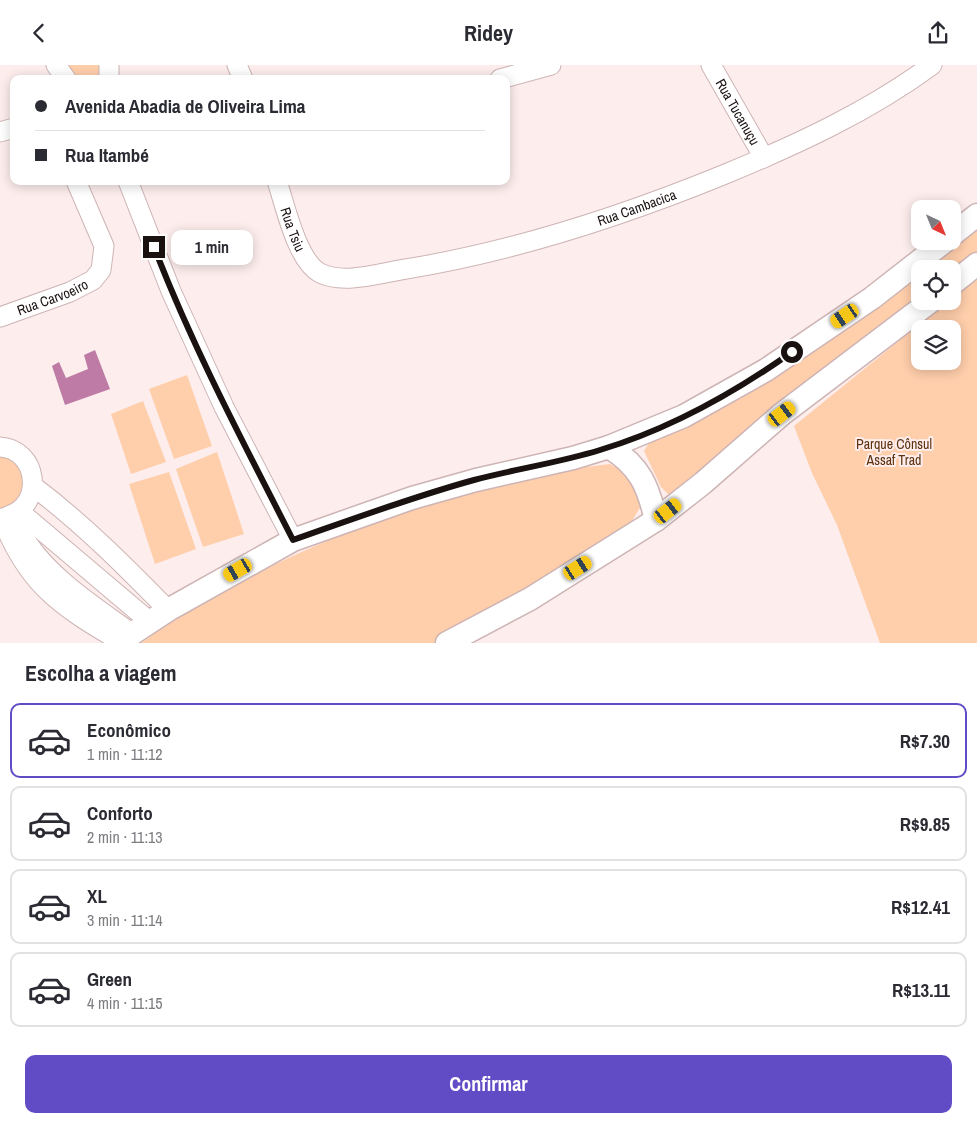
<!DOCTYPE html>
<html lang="pt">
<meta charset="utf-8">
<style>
:root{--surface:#fff;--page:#f2f2f3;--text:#2b2b33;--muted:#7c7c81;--line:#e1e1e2;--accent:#624cc5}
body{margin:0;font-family:"Archivo Narrow",sans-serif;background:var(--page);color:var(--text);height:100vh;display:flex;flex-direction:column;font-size:19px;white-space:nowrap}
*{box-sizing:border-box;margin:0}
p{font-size:16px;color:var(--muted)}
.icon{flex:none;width:28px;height:28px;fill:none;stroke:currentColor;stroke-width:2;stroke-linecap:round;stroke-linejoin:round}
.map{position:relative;height:578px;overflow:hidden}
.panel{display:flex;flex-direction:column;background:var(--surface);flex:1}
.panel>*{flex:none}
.hud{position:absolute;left:10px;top:10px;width:500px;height:110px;border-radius:10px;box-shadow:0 2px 12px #0003;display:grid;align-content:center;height:110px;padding:0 25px;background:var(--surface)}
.needle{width:32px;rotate:137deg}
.controls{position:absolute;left:911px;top:135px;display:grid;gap:10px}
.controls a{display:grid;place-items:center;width:50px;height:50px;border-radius:10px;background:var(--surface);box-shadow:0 2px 12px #0003;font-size:25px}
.end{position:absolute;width:22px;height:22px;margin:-11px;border:6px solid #1a1111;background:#fff;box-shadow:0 0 0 2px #fff}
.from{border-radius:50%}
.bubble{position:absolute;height:35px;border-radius:10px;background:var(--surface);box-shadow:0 2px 12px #0003;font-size:16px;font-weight:700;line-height:35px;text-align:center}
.car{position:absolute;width:15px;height:30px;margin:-15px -8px;border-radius:6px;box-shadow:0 0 4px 1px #0007;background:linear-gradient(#f5c518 24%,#345 0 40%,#f5c518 0 76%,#345 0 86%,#f5c518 0)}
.hud b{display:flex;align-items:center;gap:18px;height:48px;font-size:19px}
.hud b+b{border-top:1px solid var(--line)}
.hud i{width:12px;height:12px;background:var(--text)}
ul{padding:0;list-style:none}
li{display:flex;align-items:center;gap:15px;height:75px;margin:0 10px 8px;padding:0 15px;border:2px solid var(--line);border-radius:10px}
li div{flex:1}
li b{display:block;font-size:19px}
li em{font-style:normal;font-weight:700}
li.current{border-color:var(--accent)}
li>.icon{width:45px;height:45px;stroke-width:1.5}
h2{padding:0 25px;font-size:22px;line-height:60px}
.cta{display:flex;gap:10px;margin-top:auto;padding:10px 25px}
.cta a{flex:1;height:58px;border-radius:10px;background:var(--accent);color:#fff;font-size:20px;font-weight:700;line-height:58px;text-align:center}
header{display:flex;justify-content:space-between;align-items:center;height:65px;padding:0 25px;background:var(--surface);font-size:22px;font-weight:700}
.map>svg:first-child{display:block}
.green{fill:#ffceab;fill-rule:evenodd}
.water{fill:#be7ba5}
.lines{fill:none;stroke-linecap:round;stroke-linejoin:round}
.minor-casing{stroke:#ceb4b4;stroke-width:21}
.tertiary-casing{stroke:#ceb4b4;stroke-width:25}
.minor{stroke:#fff;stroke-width:19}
.tertiary{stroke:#fff;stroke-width:22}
.route{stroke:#1a1111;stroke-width:6}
.labels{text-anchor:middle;stroke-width:4;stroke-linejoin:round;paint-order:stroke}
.street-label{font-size:14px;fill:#1a1111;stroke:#fdeded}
.park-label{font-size:14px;fill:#5c310d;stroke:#fdeded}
</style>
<header><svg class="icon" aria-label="back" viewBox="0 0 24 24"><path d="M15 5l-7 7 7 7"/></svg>Ridey<svg class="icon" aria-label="share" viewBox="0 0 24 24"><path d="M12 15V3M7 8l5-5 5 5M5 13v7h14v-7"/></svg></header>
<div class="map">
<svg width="977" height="578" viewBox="0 0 977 578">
<rect width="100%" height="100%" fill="#fdeded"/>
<g class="green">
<polygon points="67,0 108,0 108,14 79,14"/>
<polygon points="977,158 977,196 953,217 952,204 920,204 920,236 669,430 661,422 644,386 649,378"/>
<path d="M 977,213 L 977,578 L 880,578 L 837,460 L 812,408 L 794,361 L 948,236 L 952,236 L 953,233 ZM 920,264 L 952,264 L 952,296 L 920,296 Z"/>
<polygon points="187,310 212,381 174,394 149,324"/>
<polygon points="143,336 166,397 131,409 111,349"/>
<polygon points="217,387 244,469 203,482 176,404"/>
<polygon points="0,388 14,393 23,404 23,431 14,442 0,447"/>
<path d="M 610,399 L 630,410 L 641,441 L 627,464 L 440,578 L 141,578 C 273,485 449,418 610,399 Z"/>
<polygon points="169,407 196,484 155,499 129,419"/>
</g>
<polygon class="water" points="95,285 110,324 65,340 52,301 59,297 66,313 88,304 84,290"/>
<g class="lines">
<g class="minor-casing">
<g id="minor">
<polyline points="56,0 66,14"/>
<polyline points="237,0 243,14"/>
<path id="s1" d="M 711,0 L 764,93"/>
<polyline points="109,14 109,0"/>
<polyline points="500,14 551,0"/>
<polyline points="0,67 14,63"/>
<polyline points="128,116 171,226 224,342 293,475"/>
<path id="s2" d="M 277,116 C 285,140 297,196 320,208 C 344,220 380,208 406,204 C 516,186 620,152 723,110 C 796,80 868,47 932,0"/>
<path id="s3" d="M 0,252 L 70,227 L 93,215 L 101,205 L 104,181 L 76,116"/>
<path d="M 0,382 C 38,384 45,440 8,451"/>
<path d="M 33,421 C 82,458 125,501 168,545"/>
<polyline points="19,446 149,556"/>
<path d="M 12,450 C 17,459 21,469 27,477 C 50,513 97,543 131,568"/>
<path d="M 2,453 C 27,519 61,542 120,576"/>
</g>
</g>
<g class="tertiary-casing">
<g id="tertiary">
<polyline points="952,170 977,150"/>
<polyline points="952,219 977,199"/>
<path d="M 609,382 C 640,401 648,421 656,455"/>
<polyline points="118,578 168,545 293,475 412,433 476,415 573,393 609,382 684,351 766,305 872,233 945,176"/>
<polyline points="447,578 530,534 656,455 703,418 782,349 931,236"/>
</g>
</g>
<use href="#minor" class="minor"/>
<use href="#tertiary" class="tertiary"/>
</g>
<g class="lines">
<path class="route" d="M 154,182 C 193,283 244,379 293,475 C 353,454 412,432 474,415 C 515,404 558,398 600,385 C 667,365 734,328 792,287"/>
</g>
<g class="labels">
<g class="street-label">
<text dy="5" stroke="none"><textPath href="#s1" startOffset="54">Rua Tucanuçu</textPath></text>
<text dy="5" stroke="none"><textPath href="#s2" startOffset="430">Rua Cambacica</textPath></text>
<text dy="5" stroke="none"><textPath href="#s2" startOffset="51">Rua Tsiu</textPath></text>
<text dy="5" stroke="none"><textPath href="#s3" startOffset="56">Rua Carvoeiro</textPath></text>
</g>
<g class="park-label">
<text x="894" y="384">Parque Cônsul<tspan x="894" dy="16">Assaf Trad</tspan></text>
</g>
</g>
</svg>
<div class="controls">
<a><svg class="needle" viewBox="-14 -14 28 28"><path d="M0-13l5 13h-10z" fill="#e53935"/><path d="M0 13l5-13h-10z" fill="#7c7c81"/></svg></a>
<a><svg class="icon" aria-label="locate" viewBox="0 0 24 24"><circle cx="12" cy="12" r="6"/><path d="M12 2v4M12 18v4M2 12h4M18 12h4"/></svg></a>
<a><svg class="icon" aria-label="layers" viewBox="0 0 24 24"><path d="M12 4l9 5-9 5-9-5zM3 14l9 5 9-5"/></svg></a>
</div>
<i class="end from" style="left:792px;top:287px"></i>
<i class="end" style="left:154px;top:182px"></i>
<div class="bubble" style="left:171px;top:165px;width:82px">1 min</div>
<i class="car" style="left:845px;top:251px;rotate:236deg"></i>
<i class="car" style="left:782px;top:349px;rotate:53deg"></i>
<i class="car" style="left:668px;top:446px;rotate:52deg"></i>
<i class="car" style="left:578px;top:503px;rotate:58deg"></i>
<i class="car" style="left:238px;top:505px;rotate:240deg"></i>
<div class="hud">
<b><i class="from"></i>Avenida Abadia de Oliveira Lima</b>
<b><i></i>Rua Itambé</b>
</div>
</div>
<section class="panel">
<h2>Escolha a viagem</h2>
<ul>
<li class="current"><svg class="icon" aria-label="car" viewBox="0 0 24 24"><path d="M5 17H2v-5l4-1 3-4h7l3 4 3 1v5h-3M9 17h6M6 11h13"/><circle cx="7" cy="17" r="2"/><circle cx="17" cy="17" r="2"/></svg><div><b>Econômico</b><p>1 min · 11:12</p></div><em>R$7.30</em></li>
<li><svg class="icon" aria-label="car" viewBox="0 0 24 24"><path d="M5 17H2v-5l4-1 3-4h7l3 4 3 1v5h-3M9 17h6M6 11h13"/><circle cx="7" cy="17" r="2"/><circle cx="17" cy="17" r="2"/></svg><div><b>Conforto</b><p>2 min · 11:13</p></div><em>R$9.85</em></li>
<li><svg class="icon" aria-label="car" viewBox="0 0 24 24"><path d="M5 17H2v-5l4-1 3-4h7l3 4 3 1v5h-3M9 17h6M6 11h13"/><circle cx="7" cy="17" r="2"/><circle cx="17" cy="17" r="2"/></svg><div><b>XL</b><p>3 min · 11:14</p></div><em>R$12.41</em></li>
<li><svg class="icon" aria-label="car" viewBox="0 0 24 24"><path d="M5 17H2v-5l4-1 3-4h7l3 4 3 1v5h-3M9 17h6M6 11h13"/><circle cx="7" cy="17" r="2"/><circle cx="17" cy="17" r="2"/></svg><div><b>Green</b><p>4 min · 11:15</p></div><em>R$13.11</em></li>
</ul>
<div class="cta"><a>Confirmar</a></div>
</section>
